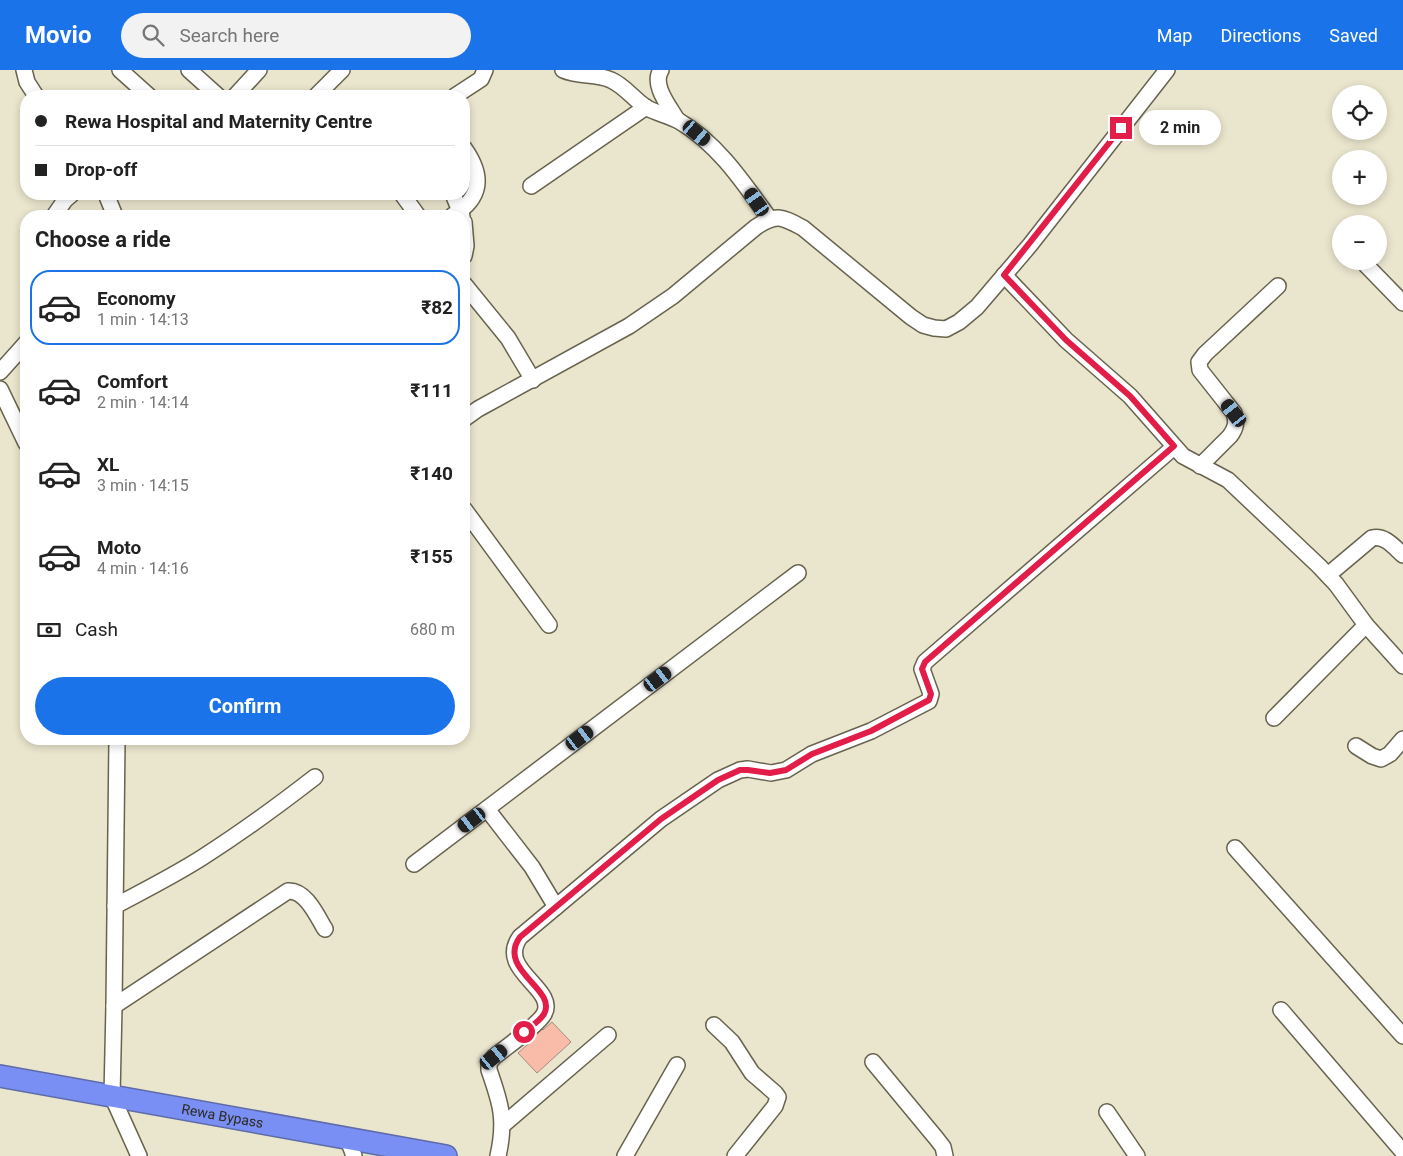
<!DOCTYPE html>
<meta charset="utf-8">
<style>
:root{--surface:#fff;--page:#f2f2f2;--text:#222;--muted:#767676;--line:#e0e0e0;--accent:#1a73e8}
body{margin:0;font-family:Roboto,sans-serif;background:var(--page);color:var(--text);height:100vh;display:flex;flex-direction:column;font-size:19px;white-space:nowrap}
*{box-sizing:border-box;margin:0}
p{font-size:16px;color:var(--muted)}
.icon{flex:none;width:28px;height:28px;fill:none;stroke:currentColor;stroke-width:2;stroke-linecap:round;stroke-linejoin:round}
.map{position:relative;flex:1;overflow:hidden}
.panel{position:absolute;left:20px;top:140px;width:450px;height:535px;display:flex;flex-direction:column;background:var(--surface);border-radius:20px;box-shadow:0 2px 8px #0003}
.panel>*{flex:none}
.banner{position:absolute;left:20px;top:20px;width:450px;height:110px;border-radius:20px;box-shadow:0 2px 8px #0003;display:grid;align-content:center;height:110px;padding:0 15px;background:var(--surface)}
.buttons{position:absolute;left:1332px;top:15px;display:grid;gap:10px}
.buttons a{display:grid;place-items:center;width:55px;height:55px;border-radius:50%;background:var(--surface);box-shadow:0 2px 8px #0003;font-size:25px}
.end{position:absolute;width:22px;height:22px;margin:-11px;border:6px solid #e11d48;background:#fff;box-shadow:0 0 0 2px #fff}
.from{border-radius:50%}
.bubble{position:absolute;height:35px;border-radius:18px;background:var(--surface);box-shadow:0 2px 8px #0003;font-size:16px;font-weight:700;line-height:35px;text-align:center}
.car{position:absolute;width:15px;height:30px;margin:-15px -8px;border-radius:6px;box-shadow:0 0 4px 1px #0007;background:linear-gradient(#222 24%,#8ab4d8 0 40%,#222 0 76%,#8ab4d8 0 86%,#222 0)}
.banner b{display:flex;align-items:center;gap:18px;height:48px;font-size:19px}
.banner b+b{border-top:1px solid var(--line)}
.banner i{width:12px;height:12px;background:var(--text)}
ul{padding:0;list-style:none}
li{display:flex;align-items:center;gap:15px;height:75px;margin:0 10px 8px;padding:0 5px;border:2px solid transparent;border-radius:20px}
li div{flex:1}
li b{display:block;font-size:19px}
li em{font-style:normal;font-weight:700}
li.active{border-color:var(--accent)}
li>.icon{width:45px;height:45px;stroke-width:1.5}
h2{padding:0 15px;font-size:22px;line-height:60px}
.pay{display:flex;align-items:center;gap:12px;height:55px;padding:0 15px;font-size:19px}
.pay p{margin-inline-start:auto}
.action{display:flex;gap:10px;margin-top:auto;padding:10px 15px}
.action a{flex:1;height:58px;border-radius:30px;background:var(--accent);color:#fff;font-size:20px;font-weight:700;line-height:58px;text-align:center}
header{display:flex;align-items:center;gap:30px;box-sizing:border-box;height:70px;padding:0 25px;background:var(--accent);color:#fff}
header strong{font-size:24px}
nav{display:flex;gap:28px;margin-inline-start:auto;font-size:18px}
.search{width:350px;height:45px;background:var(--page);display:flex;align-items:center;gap:12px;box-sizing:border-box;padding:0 18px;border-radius:28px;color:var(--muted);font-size:19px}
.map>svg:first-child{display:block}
.building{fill:#f9bca8;stroke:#a38b83}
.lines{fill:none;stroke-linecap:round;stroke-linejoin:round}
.minor-casing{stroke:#68634e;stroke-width:18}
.highway-casing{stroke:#5e6ba9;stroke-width:24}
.minor{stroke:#fff;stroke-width:15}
.highway{stroke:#7a8ff3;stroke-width:21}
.route{stroke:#e11d48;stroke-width:6}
.labels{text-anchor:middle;stroke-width:4;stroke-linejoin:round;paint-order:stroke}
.street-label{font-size:14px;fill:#2b2920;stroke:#f8f2da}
</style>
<header>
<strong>Movio</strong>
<div class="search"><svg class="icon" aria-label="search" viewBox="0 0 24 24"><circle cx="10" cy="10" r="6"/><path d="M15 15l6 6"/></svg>Search here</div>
<nav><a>Map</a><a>Directions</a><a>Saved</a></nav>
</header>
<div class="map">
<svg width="1403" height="1086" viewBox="0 0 1403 1086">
<rect width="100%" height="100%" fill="#eae5cd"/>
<polygon class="building" points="552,952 571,972 537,1003 518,983 535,968 532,964 540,957 543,960"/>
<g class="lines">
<g class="minor-casing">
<g id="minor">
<polyline points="24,0 27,12 36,26"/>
<polyline points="120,0 149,26"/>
<polyline points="189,0 218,26"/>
<path d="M 563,0 C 579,7 596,3 611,10 C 625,16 634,30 647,38 C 657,43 669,46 679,51 C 718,74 743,112 769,148"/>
<path d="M 661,0 C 651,15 670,37 677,50"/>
<polyline points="235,26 259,0"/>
<polyline points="316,26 342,0"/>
<polyline points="455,26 481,9 485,0"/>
<polyline points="531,116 646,37"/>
<polyline points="106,124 115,146"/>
<polyline points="402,124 418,146"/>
<polyline points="453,124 462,146"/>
<polyline points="54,146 65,130 72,124"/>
<path d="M 452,146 C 482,128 484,106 464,78"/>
<polyline points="464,152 466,176 464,186"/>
<polyline points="1366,195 1403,233"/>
<polyline points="1004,205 1066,270 1130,326 1183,386 1228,410 1319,496 1336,514 1366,555 1403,596"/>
<polyline points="464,214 508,268 533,310"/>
<polyline points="0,302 26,273"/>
<polyline points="0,319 26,373"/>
<path d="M 464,349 L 478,339 L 629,256 L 673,226 L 756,157 C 777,143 782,147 803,158 L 911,247 L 923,255 L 934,258 L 946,259 L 959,252 L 977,237 L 1030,175 L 1167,0"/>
<path d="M 1200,396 L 1230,366 C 1236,358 1237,352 1234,343 L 1200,300 L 1199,292 L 1205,284 L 1278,216"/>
<polyline points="464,439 549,555"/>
<path d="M 1328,505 L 1372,468 C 1385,465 1394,477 1403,485"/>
<polyline points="1274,648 1366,555"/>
<polyline points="117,669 114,936 112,1026 139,1086"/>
<polyline points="1356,676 1372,686 1381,689 1390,684 1403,669"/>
<polyline points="487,739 532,797 556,837"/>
<polyline points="1235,778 1403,966"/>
<polyline points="414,794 798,503"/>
<path d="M 115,836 C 145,820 175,805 203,787 C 242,762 279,735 315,707"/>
<path d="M 114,936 L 288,821 C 306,820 317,846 325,859"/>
<polyline points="1281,940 1403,1082"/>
<polyline points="714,955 732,972 752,1003 775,1023 778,1027 775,1036 735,1086"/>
<polyline points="873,992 936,1068 943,1077 945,1086"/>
<polyline points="1107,1042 1137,1086"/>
<polyline points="503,1055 608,965"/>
<polyline points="347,1067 354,1086"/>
<path d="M 498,1086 C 506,1050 501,1034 489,1000 L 489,993 L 494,987 C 505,978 538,955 544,944 C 558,919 496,900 520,867 L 661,749 L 718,710 L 740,700 L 748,699 L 771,703 L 786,700 L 812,684 L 871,661 L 929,631 L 931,624 L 922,599 L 925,592 L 1174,377"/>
<polyline points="625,1086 677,995"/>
</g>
</g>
<g class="highway-casing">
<g id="highway">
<path id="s1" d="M 0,1006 L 446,1086"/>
</g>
</g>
<use href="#minor" class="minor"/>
<use href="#highway" class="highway"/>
</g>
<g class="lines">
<path class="route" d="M 524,962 C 530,957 540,951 544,944 C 558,919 496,900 520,867 L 661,749 L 718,710 L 740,700 L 748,700 L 770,703 L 786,700 L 812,684 L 871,661 L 929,630 L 931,624 L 922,599 L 925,592 L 1174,376 L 1130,326 L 1066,270 L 1004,205 L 1121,58"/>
</g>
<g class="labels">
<g class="street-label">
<text dy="5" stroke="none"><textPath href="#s1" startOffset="226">Rewa Bypass</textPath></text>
</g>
</g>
</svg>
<div class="buttons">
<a><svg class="icon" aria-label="locate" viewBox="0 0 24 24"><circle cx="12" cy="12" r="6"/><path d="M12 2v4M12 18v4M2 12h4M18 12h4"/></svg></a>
<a>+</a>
<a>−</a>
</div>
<i class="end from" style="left:524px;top:962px"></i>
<i class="end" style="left:1121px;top:58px"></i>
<div class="bubble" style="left:1139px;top:40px;width:82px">2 min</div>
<i class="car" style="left:697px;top:63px;rotate:130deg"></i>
<i class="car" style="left:757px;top:132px;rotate:325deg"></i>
<i class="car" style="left:1234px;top:343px;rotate:322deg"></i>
<i class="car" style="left:658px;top:609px;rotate:53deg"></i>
<i class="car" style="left:580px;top:668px;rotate:53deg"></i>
<i class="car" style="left:472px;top:750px;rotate:233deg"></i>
<i class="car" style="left:494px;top:987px;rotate:51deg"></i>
<div class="banner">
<b><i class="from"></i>Rewa Hospital and Maternity Centre</b>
<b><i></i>Drop-off</b>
</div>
<section class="panel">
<h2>Choose a ride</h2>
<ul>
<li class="active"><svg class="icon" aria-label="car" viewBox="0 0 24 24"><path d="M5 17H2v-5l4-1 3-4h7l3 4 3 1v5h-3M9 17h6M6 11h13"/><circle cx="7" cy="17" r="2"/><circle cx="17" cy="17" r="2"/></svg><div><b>Economy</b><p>1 min · 14:13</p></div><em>₹82</em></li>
<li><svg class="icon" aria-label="car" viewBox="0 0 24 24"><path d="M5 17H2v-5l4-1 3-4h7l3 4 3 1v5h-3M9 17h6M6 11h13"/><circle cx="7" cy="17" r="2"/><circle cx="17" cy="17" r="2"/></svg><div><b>Comfort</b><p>2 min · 14:14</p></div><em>₹111</em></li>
<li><svg class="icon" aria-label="car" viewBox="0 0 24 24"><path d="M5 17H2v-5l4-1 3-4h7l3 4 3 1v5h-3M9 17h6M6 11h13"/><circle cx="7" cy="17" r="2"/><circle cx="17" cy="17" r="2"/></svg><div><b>XL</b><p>3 min · 14:15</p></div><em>₹140</em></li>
<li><svg class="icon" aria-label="car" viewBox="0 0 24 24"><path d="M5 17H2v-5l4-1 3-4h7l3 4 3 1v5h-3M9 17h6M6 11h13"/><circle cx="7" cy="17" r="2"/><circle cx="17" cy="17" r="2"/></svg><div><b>Moto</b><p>4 min · 14:16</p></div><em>₹155</em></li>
</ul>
<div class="pay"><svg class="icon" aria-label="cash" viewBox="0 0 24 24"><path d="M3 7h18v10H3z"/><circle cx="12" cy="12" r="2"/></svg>Cash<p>680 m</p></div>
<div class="action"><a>Confirm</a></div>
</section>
</div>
